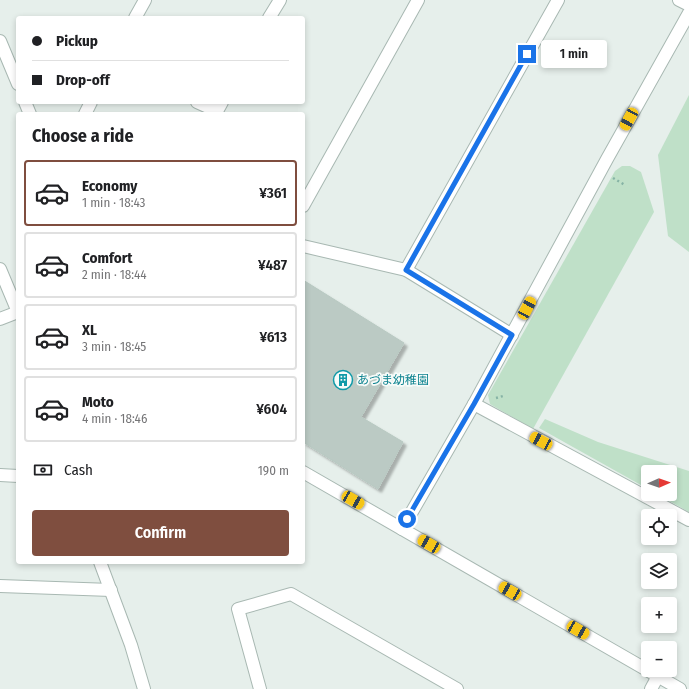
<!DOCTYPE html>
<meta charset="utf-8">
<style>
:root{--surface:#fff;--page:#f2f2f2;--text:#202124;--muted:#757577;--line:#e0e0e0;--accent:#7f4e3f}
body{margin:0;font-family:"Fira Sans Condensed","Noto Sans JP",sans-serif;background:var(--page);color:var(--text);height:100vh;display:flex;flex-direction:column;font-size:15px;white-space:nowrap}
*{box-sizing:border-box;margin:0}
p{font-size:13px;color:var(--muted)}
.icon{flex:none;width:22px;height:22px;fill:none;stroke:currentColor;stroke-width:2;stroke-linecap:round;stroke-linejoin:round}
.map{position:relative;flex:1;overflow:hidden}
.details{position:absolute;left:16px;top:112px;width:289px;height:452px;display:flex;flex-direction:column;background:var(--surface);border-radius:4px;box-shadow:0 2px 6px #0003}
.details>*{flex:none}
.hud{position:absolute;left:16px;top:16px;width:289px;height:88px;border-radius:4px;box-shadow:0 2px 6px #0003;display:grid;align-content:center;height:88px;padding:0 16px;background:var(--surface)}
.needle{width:26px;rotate:88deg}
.tools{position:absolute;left:641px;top:465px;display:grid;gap:8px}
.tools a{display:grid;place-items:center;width:36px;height:36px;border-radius:4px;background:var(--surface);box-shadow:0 2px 6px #0003;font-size:20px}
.end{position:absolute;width:18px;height:18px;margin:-9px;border:5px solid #1a73e8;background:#fff;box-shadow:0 0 0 2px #fff}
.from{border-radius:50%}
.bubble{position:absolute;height:28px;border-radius:4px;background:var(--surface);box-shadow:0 2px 6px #0003;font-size:13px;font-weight:600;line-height:28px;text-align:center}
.car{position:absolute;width:12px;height:24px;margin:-12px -6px;border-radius:5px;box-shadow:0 0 3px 1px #0007;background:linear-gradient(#f5c518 24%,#345 0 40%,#f5c518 0 76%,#345 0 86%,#f5c518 0)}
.hud b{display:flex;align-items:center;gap:14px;height:38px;font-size:15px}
.hud b+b{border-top:1px solid var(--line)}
.hud i{width:10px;height:10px;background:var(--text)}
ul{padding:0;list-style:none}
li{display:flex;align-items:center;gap:12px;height:66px;margin:0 8px 6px;padding:0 8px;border:2px solid var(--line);border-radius:4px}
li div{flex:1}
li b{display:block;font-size:15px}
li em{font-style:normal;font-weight:600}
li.active{border-color:var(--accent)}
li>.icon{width:36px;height:36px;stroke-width:1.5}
h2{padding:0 16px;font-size:18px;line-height:48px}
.pay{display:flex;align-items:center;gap:10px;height:44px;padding:0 16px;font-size:15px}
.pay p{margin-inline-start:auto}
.cta{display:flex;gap:8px;margin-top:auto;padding:8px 16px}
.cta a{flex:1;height:46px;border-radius:4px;background:var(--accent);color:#fff;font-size:16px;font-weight:600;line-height:46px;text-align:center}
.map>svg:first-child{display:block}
.green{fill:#bfe0c8}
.building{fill:#bbcac4;stroke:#b8c9c2;filter:url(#shadow)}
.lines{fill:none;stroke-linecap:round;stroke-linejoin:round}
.minor-casing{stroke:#a8b8b2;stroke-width:14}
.path{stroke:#86b3a5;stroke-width:2.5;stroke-dasharray:2 3;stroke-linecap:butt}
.minor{stroke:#fff;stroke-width:12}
.route{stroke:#1a73e8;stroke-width:5}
.labels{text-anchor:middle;stroke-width:3.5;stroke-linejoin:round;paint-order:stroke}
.culture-label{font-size:12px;fill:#0d838f;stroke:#f7fbf9;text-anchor:start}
</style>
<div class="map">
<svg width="689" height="689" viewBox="0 0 689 689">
<defs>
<filter id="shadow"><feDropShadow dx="3.5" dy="3.5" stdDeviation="1" flood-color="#0004"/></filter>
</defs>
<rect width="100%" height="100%" fill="#e6efeb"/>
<g class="green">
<polygon points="689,95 689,252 668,236 658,155"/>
<polygon points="622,166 630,166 641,172 654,212 533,429 490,404 488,395 615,171"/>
<polygon points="545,419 598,442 689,471 689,512 657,494 670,494 670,472 648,472 648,489 539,428"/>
</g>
<polygon class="building" points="303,280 404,343 361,417 403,442 378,489 303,442"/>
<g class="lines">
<g class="minor-casing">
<g id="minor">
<polyline points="679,0 689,5"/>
<polyline points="135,18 145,0"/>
<polyline points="269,18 280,0"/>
<polyline points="0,41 18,84"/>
<polyline points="25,102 30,114"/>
<polyline points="197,102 217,111 222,102"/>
<polyline points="85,114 91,102"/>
<polyline points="303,206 418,0"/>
<polyline points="303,246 406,270 512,335"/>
<polyline points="0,269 18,312"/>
<polyline points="406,270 558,0"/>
<polyline points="0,319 18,312"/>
<polyline points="474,404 689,520"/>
<polyline points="303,472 680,689"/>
<polyline points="0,475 18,476"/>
<polyline points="402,529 474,404 607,159 689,13"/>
<polyline points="100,562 131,645 144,689"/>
<polyline points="0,586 111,590"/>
<polyline points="260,689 238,609 291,594 457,689"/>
<polyline points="651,689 658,676"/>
</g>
</g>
<g class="path">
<polyline points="613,178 625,185"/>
<polyline points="496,398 503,396"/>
</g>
<use href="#minor" class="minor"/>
</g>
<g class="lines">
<polyline class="route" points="407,519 474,404 512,335 406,270 527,54"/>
</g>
<defs>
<g id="building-ring" transform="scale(1)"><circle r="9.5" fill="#f7fbf9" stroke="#0f9aa8" stroke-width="1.5"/><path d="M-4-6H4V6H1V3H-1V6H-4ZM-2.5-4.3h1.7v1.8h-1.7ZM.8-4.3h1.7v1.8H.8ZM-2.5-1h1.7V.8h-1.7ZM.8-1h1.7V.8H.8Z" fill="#0f9aa8"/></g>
</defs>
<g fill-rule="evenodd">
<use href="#building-ring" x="343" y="380"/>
</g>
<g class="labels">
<g class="culture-label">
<text x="357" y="384">あづま幼稚園</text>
</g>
</g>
</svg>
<div class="tools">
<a><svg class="needle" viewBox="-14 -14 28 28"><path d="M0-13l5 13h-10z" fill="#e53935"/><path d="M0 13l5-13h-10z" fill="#757577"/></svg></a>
<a><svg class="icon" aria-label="locate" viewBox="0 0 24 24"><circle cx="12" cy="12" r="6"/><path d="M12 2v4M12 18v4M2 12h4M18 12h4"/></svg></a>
<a><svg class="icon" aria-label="layers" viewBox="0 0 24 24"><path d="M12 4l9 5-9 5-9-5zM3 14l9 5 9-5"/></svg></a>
<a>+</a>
<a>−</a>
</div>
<i class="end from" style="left:407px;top:519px"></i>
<i class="end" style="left:527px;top:54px"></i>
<div class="bubble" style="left:541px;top:40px;width:66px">1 min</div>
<i class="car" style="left:629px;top:119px;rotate:209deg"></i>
<i class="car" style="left:527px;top:308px;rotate:28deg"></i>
<i class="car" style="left:541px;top:441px;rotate:298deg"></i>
<i class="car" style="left:353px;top:500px;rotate:120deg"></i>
<i class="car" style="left:429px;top:544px;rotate:300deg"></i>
<i class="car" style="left:510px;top:591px;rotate:300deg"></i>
<i class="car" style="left:578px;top:630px;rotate:120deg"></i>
<div class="hud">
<b><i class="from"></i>Pickup</b>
<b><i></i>Drop-off</b>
</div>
<section class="details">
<h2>Choose a ride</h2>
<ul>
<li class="active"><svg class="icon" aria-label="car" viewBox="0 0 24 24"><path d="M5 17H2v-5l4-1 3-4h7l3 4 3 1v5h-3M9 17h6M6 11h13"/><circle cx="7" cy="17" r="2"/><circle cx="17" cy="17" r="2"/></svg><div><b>Economy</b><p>1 min · 18:43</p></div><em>¥361</em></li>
<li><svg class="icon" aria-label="car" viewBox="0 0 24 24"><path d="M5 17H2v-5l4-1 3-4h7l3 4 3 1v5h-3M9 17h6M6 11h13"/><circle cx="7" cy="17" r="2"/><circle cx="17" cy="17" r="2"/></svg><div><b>Comfort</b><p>2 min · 18:44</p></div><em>¥487</em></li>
<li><svg class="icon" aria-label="car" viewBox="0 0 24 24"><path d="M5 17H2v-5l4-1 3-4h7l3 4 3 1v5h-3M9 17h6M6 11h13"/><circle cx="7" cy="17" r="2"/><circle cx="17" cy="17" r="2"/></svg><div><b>XL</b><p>3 min · 18:45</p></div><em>¥613</em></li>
<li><svg class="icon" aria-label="car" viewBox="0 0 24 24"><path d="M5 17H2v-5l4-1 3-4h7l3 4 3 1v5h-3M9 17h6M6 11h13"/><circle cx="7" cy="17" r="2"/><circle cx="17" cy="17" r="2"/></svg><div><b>Moto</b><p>4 min · 18:46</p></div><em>¥604</em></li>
</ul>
<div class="pay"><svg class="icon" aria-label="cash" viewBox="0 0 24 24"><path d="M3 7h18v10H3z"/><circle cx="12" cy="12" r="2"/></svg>Cash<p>190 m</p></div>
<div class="cta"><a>Confirm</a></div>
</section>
</div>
